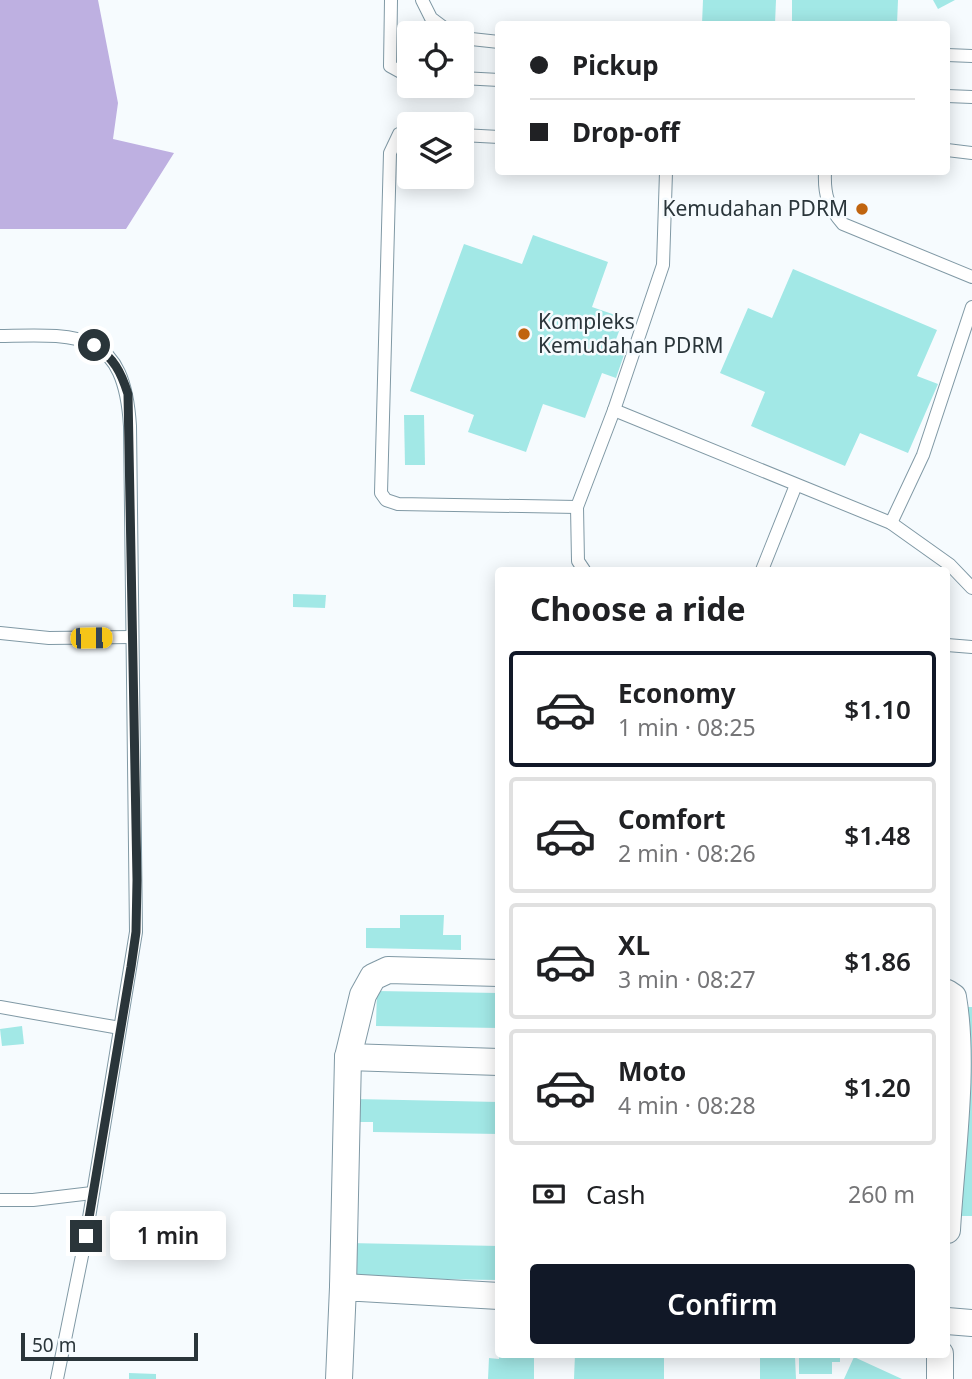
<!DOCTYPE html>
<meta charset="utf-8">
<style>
:root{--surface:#fff;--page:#f2f2f2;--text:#202124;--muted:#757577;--line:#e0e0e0;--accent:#111827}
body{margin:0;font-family:"Noto Sans",sans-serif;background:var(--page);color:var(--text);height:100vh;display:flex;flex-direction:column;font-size:26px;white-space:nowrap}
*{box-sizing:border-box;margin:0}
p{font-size:23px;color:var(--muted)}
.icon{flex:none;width:38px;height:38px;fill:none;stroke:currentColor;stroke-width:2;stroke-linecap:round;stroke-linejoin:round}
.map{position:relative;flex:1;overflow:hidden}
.sheet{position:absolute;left:495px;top:567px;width:455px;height:791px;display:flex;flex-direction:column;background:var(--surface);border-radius:7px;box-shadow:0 4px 18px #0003}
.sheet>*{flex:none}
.banner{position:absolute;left:495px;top:21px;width:455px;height:154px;border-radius:7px;box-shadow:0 4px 18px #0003;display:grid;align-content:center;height:154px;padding:0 35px;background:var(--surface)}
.fabs{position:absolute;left:397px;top:21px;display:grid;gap:14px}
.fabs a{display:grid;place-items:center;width:77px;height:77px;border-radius:7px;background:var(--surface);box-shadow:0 4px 18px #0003;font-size:35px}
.scale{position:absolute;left:21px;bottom:18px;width:177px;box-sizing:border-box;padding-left:7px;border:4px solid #2a353a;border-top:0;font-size:19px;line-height:24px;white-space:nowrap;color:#2a353a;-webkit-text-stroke:5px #f6fbfe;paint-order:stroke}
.end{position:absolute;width:32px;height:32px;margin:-16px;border:9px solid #2a353a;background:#fff;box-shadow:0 0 0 4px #fff}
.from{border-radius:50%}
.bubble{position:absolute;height:49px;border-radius:7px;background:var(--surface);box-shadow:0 4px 18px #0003;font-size:23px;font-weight:600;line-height:49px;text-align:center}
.car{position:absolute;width:21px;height:42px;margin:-21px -10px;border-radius:9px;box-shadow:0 0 5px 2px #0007;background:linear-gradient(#f5c518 24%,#345 0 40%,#f5c518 0 76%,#345 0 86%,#f5c518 0)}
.banner b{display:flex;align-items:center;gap:24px;height:66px;font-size:26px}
.banner b+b{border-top:2px solid var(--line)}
.banner i{width:18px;height:18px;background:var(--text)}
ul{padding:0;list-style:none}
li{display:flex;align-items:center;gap:21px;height:116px;margin:0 14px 10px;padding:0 21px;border:4px solid var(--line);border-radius:7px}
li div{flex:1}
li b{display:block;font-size:26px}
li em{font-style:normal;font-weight:600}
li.selected{border-color:var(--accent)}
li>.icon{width:63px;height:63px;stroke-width:1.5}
h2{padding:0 35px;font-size:32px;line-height:84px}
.pay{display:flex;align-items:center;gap:18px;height:77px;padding:0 35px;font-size:26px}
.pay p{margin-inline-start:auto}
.button{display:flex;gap:14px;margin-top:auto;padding:14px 35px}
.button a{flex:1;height:80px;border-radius:7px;background:var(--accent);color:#fff;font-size:28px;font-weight:600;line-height:80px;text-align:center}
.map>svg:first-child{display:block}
.water{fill:#beb0e1}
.building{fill:#a2e8e6}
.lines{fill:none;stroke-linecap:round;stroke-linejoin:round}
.lane-casing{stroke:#8099a5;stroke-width:14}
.street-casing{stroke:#8099a5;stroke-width:28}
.lane{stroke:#fff;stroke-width:12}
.street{stroke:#fff;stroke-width:26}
.route{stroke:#2a353a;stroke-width:9}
.poi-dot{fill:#c0640f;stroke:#f6fbfe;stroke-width:2.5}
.labels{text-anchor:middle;stroke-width:5;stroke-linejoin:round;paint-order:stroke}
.poi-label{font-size:21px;fill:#2a353a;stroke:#f6fbfe;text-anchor:end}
</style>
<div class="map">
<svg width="972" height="1379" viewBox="0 0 972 1379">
<rect width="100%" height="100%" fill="#f6fbfe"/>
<polygon class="water" points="0,0 98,0 118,103 113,139 174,153 126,229 0,229"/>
<g class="building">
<polygon points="703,0 776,0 775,24 702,24"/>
<polygon points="792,0 898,0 897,24 792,24"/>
<polygon points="933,0 955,0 938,9"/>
<polygon points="533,235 608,262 592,307 624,318 612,350 624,355 616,378 602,373 585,418 543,404 526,452 468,432 474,415 410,391 464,244 522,264"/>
<polygon points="793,269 937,330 917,376 938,384 908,453 860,433 845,466 751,426 765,392 720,373 748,308 772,318"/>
<polygon points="404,415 424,415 425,465 405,465"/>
<polygon points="293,594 326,595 325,608 293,607"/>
<polygon points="400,915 444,915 443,935 461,935 461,950 366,948 366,928 400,928"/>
<polygon points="377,991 499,993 499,1028 376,1026"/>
<polygon points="966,1007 972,1007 972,1216 959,1216"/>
<polygon points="22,1026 24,1044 2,1046 0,1029"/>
<polygon points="355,1099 499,1102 499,1134 373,1132 373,1122 355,1122"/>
<polygon points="348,1243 499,1246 499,1280 348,1278"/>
<polygon points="499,1354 534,1354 534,1379 488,1379 489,1358 499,1359"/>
<polygon points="575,1354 664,1354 664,1379 574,1379"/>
<polygon points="799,1354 840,1354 840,1362 832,1362 832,1374 799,1374"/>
<polygon points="795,1357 796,1379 760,1379 760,1358"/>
<polygon points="854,1357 902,1379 844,1379"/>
<polygon points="129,1373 156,1374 156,1379 129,1379"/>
</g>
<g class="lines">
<g class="lane-casing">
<g id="lane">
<polyline points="391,0 390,66 410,77"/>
<polyline points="422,0 431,18 451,33"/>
<polyline points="462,38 499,42"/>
<polyline points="947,55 972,56"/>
<polyline points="462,78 499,80"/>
<polyline points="947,96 972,97"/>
<polyline points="410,133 399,134 390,153 381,493 386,500 398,504 577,507"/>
<polyline points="462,135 499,137"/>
<polyline points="947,150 972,153"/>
<path d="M 825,172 C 824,195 828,207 843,224 L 972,277"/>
<path d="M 0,336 C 81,334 124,331 130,426 L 136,932 L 86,1236 L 57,1379"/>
<polyline points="614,410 891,523 923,455 972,307"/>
<polyline points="891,523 950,565 972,588"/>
<polyline points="584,570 578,561 577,507 614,410 663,265 666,172"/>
<polyline points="762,570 796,485"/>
<polyline points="0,633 49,638 131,637"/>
<polyline points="947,645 972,647"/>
<polyline points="0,1007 120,1028"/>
<polyline points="0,1200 33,1200 92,1193"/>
</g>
</g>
<g class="street-casing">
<g id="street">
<path d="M 947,993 L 953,997 C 965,1067 951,1158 947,1230"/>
<polyline points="348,1057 499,1062"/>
<polyline points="343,1287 348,1057 363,995 373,977 388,970 499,973"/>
<polyline points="947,1321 972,1323"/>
<polyline points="339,1379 343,1287 499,1296"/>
<polyline points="940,1379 940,1354"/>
</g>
</g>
<use href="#lane" class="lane"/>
<use href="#street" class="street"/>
</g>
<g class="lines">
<path class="route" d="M 86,1236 L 131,967 L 136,932 L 137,880 L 128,394 C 121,372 114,358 94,345"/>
</g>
<g class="poi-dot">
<circle cx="862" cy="209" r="7"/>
<circle cx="524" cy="334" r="7"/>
</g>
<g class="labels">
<g class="poi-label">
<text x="848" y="216">Kemudahan PDRM</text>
<text x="538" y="329" text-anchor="start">Kompleks<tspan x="538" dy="24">Kemudahan PDRM</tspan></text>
</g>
</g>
</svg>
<div class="fabs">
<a><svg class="icon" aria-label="locate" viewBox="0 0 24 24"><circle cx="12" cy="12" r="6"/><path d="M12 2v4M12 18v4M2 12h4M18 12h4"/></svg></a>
<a><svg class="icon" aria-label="layers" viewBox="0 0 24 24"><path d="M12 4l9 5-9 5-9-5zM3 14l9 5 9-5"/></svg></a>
</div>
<div class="scale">50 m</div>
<i class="end from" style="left:94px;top:345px"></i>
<i class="end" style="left:86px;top:1236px"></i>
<div class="bubble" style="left:110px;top:1211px;width:116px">1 min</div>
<i class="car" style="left:91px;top:638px;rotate:89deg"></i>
<div class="banner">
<b><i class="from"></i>Pickup</b>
<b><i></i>Drop-off</b>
</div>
<section class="sheet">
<h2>Choose a ride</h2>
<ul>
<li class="selected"><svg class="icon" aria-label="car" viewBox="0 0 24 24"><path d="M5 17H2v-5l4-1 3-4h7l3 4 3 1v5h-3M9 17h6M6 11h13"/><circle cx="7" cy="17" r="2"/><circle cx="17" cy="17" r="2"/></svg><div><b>Economy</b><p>1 min · 08:25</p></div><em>$1.10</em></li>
<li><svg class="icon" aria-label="car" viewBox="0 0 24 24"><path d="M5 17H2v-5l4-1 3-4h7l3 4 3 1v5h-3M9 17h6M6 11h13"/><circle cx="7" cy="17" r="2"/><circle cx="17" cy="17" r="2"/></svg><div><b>Comfort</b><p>2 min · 08:26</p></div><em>$1.48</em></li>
<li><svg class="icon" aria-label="car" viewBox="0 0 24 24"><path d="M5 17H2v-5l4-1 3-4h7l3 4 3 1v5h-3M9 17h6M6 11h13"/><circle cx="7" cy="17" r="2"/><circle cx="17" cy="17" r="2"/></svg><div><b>XL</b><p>3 min · 08:27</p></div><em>$1.86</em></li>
<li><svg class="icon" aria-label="car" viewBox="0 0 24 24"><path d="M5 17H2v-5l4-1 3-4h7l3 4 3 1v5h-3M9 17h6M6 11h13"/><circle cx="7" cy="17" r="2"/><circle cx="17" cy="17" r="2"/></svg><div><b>Moto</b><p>4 min · 08:28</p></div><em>$1.20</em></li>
</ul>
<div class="pay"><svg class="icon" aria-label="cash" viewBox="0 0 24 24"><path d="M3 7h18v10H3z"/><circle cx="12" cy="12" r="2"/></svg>Cash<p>260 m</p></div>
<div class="button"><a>Confirm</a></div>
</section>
</div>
